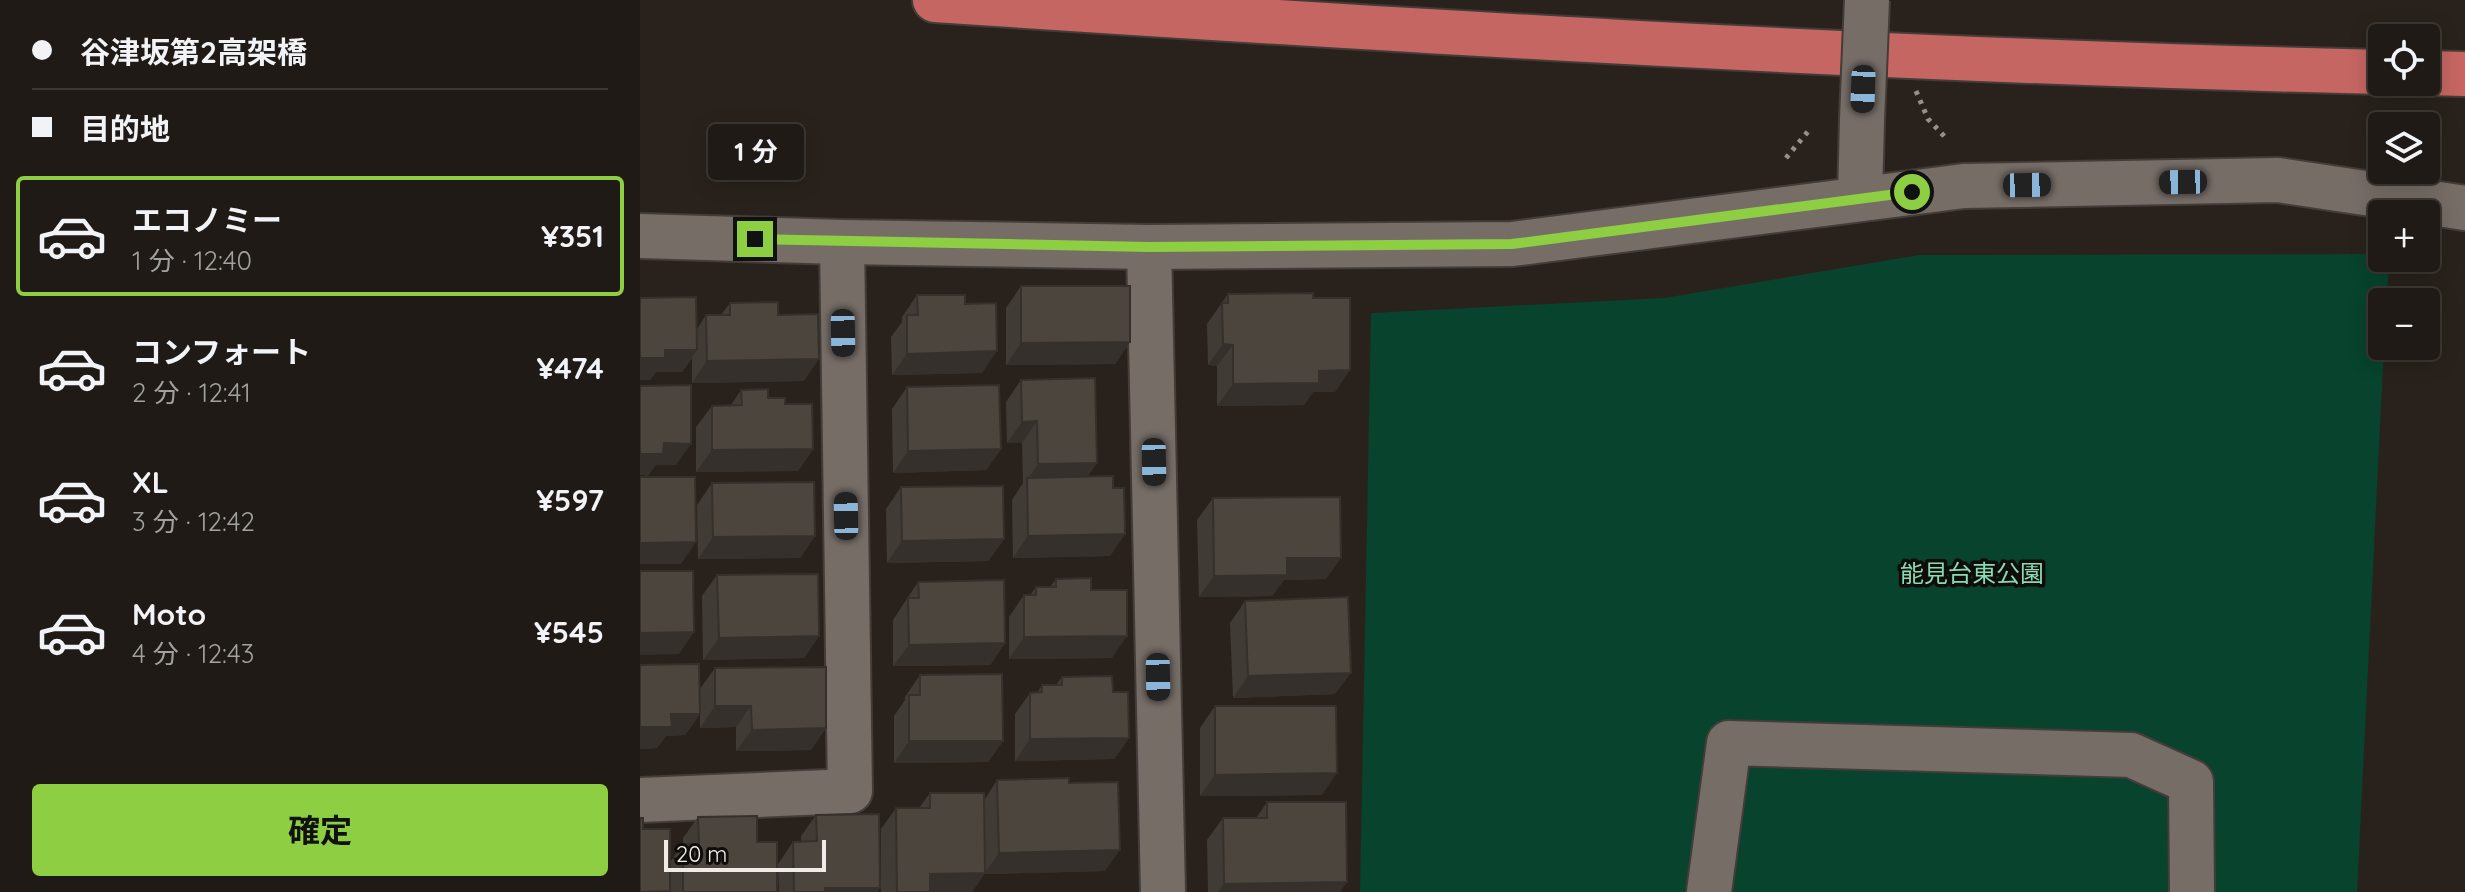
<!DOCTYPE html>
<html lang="ja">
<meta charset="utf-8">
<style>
:root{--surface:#1f1a15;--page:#27231e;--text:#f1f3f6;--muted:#a1a1a0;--line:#3c3834;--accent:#8ece43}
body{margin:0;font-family:Quicksand,"Noto Sans JP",sans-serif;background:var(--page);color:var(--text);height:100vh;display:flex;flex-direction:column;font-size:30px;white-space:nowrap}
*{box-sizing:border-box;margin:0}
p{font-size:26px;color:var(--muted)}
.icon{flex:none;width:44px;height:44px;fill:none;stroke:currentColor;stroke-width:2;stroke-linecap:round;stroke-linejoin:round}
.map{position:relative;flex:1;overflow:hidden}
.details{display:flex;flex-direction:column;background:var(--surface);width:640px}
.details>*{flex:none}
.guide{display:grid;align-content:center;height:176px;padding:0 32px;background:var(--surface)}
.controls{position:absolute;left:1728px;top:24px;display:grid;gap:16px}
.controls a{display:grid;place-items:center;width:72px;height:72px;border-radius:8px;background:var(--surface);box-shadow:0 4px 20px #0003,0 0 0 2px var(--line);font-size:40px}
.scale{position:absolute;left:24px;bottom:20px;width:162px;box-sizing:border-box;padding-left:8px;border:4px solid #f0ebe7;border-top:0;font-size:22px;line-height:28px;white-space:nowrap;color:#f0ebe7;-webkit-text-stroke:6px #0f0c0a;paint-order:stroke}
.end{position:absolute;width:36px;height:36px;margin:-18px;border:10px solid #8ece43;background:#111;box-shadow:0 0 0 4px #111}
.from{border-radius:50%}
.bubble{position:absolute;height:56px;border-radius:8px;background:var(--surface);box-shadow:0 4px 20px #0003,0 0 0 2px var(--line);font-size:26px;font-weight:700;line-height:56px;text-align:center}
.car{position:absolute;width:24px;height:48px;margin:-24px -12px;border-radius:10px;box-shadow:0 0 6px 2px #0007;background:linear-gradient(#222 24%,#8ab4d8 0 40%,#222 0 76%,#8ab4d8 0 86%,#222 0)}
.guide b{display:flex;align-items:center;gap:28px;height:76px;font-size:30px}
.guide b+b{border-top:2px solid var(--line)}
.guide i{width:20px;height:20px;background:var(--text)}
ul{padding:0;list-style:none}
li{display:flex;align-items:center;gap:24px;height:120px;margin:0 16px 12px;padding:0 16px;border:4px solid transparent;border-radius:8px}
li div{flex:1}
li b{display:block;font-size:30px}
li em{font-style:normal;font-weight:700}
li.current{border-color:var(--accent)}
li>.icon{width:72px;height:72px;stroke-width:1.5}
.primary-button{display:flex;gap:16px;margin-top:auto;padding:16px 32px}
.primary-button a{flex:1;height:92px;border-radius:8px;background:var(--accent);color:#111;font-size:32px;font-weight:700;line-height:92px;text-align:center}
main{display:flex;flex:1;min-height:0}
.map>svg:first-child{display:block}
.green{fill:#07432d}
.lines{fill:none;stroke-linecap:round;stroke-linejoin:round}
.minor-casing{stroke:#433c38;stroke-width:48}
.highway-casing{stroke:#433c38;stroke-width:48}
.path{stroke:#96908b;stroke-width:5;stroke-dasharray:4 6;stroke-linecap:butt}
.minor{stroke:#766d67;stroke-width:44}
.highway{stroke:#c66662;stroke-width:44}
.minor-bridge-casing{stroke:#433c38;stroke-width:48;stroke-linecap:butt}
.path-bridge{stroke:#96908b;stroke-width:5;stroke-dasharray:4 6;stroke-linecap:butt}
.minor-bridge{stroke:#766d67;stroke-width:44}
.wall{fill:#413b35}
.shaded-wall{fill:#35302b}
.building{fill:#4c453e;stroke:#35302b;stroke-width:2}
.route{stroke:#8ece43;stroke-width:10}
.labels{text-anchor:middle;stroke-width:7;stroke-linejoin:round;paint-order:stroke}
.park-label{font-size:24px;fill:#87dcb4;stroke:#0f0c0a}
</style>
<main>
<section class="details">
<div class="guide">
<b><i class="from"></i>谷津坂第2高架橋</b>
<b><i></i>目的地</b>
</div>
<ul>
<li class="current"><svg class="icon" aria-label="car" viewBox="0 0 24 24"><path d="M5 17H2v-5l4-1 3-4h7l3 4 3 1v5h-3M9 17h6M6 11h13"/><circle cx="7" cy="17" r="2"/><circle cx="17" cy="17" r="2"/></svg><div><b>エコノミー</b><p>1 分 · 12:40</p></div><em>¥351</em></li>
<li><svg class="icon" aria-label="car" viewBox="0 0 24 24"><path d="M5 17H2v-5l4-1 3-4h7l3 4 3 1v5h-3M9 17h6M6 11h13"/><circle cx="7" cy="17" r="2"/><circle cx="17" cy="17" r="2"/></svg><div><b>コンフォート</b><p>2 分 · 12:41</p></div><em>¥474</em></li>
<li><svg class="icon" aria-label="car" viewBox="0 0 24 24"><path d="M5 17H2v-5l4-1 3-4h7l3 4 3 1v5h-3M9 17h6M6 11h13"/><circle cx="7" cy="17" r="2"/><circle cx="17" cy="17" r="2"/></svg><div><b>XL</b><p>3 分 · 12:42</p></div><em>¥597</em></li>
<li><svg class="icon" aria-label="car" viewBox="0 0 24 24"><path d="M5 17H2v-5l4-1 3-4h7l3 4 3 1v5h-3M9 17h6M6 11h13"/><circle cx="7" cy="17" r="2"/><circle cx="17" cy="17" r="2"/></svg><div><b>Moto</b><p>4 分 · 12:43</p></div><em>¥545</em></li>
</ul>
<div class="primary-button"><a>確定</a></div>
</section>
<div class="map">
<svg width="1825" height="892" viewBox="0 0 1825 892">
<rect width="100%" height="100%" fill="#29221c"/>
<polygon class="green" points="1742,254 1742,258 1749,258 1747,302 1742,302 1742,346 1744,346 1717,892 720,892 731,313 1024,298 1279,255"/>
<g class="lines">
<g class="minor-casing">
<g id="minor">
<polyline points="1220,199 1222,119"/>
<polyline points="0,236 202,242 509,247 872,244 1324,186 1638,180 1825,208"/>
<polyline points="509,247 523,892"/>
<polyline points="0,800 210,791 202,242"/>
<polyline points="1069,892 1089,743 1491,755 1551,782 1552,892"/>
</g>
</g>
<g class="highway-casing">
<g id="highway">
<path d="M 295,0 C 777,32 1259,61 1742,72"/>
<polyline points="1786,73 1825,74"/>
</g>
</g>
<polyline class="path" points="1146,158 1170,129"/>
<use href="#minor" class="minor"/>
<use href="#highway" class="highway"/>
<g class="minor-bridge-casing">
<polyline id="minor-bridge" points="1222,119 1227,0"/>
</g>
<polyline class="path-bridge" points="1276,91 1288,119 1305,137"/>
<use href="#minor-bridge" class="minor-bridge"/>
</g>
<g class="wall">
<polygon points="381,286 490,342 475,364 366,365 366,308"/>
<polygon points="588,294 673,298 695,392 673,392 664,405 577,406 577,366 568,365 567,324"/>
<polygon points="277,295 325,304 342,373 252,375 251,337 262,322 262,317"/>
<polygon points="0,298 57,329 66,315 81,315 90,303 138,315 164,381 52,383 52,358 42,372 16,372 10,380 0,380"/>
<polygon points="381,380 447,477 473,488 485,534 470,556 373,558 372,500 383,483 382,443 367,443 366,402"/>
<polygon points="267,387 361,449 346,470 253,473 252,409"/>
<polygon points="101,390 145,404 173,449 158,471 56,472 56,427 72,406 91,405"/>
<polygon points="72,483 175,536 160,558 58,559 57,505"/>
<polygon points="261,487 364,539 348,561 247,563 246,509"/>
<polygon points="573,498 686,579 644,580 632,596 559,597 557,520"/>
<polygon points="77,575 179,636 164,658 63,660 62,596"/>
<polygon points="416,579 451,590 472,658 369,659 369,617 384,595 390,595 396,587 410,587"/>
<polygon points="278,582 365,643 350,665 253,666 253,620"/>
<polygon points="605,601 695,694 593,698 590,623"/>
<polygon points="0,665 60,689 75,668 186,728 171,750 96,751 96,727 60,728 60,714 45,735 26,736 17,748 0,749"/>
<polygon points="280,675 363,741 348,762 254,763 254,716 265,700 265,697"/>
<polygon points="422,677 473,692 489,738 474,759 375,761 375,714 390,693 397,693 402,685 416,685"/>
<polygon points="575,706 682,795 560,796 560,728"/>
<polygon points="357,780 429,783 465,871 344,874 332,892 241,892 241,829 256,808 279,808 290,793 345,799"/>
<polygon points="627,802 700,892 568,892 567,840 583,818 616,818"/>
<polygon points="176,815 240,888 237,892 139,892 138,864 153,842 161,842 161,836"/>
<polygon points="58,817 117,842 137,892 0,892 3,829 30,862 43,844 43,838"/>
</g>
<g class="shaded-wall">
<polygon points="490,342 475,364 366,365 381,343"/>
<polygon points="583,344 593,345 577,366 568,365"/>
<polygon points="25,350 57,350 42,372 16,372 10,380 0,380 0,358"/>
<polygon points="357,351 342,373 252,375 267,354"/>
<polygon points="179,359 164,381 52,383 67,361"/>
<polygon points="710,370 695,392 673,392 664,405 577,406 593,384 679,371"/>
<polygon points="397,421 382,443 367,443 382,422"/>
<polygon points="24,443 51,444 36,465 16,465 8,476 0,475 0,454"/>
<polygon points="173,449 158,471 56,472 72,450"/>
<polygon points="361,449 346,470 253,473 268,451"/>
<polygon points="457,463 442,485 387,481 398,464"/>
<polygon points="485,534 470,556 373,558 388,536"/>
<polygon points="175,536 160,558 58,559 73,537"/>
<polygon points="364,539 348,561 247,563 262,541"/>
<polygon points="56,542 41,564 0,564 0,543"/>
<polygon points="647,558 701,558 686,579 644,580 632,596 559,597 574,576"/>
<polygon points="54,632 39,654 0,655 0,633"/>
<polygon points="179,636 164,658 63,660 79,638"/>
<polygon points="487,636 472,658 369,659 384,637"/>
<polygon points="365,643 350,665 253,666 269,645"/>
<polygon points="711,673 695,694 593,698 608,676"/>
<polygon points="75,706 111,706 96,727 60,728"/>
<polygon points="31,714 60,714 45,735 26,736 17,748 0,749 0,727"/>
<polygon points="186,728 171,750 96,751 112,730"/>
<polygon points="489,738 474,759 375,761 390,739"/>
<polygon points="269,741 363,741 348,762 254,763"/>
<polygon points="697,773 682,795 560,796 575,775"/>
<polygon points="480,850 465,871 344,874 359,853"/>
<polygon points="345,873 332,892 277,892 290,874"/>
<polygon points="707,882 700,892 578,892 584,884"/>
<polygon points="185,888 240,888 237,892 182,892"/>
</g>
<g class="building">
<polygon points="381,286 490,286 490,342 381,343"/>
<polygon points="673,293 673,298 710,298 710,370 679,371 679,383 593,384 593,345 583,344 582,303 588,303 588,294"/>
<polygon points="277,295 325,295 325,304 356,303 357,351 267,354 267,315 278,315"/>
<polygon points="56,297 57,350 25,350 25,358 0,358 0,298"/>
<polygon points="138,302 138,315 178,314 179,359 67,361 66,315 90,315 90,303"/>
<polygon points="455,378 457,463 398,464 397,421 382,422 381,380"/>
<polygon points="51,385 51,444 24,443 23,454 0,454 0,386"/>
<polygon points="359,385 361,449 268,451 267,387"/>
<polygon points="128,389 128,398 145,398 145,404 172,404 173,449 72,450 72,406 102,405 101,390"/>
<polygon points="473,476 473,488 484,488 485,534 388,536 387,478"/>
<polygon points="0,477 55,477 56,542 0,543"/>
<polygon points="174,482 175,536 73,537 72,483"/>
<polygon points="363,486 364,539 262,541 261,487"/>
<polygon points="700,497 701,558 647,558 647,575 574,576 573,498"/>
<polygon points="0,571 53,571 54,632 0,633"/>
<polygon points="178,574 179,636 79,638 77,575"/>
<polygon points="451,578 451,590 487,590 487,636 384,637 384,595 396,595 396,587 416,587 416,579"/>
<polygon points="364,580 365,643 269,645 268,598 279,598 278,582"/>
<polygon points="708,597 711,673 608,676 605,601"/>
<polygon points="59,664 60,714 31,714 32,727 0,727 0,665"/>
<polygon points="186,667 186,728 112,730 111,706 75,706 75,668"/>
<polygon points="362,674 363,741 269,741 269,695 280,695 280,675"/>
<polygon points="472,676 473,692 488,692 489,738 390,739 390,693 402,692 402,685 422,685 422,677"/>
<polygon points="575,706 696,706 697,773 575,775"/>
<polygon points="429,778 429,783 478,782 480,850 359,853 357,780"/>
<polygon points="290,793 344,793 345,873 290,874 290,892 257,892 256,808 290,808"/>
<polygon points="627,802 706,802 707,882 584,884 583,818 627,818"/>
<polygon points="239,814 240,888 185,888 185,892 154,892 153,842 177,841 176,815"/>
<polygon points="117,816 117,842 137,842 137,892 43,892 43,844 59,844 58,817"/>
<polygon points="0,818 3,818 3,829 30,829 30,891 0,892"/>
</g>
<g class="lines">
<polyline class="route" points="115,239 509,247 872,244 1272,192"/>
</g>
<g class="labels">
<g class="park-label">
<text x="1332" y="582">能見台東公園</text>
</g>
</g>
</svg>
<div class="controls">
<a><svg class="icon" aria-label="locate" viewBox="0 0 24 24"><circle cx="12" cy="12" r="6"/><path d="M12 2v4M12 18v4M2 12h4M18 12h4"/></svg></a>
<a><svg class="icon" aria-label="layers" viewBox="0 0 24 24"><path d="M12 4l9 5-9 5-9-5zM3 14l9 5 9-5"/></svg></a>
<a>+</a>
<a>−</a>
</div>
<div class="scale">20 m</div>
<i class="end from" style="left:1272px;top:192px"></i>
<i class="end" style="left:115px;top:239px"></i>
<div class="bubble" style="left:68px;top:124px;width:96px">1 分</div>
<i class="car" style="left:1223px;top:89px;rotate:182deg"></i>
<i class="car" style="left:1543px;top:182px;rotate:269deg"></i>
<i class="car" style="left:1387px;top:185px;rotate:89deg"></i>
<i class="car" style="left:203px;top:333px;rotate:179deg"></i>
<i class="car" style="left:514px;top:462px;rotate:179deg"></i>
<i class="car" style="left:206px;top:516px;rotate:359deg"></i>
<i class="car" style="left:518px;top:677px;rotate:179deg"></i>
</div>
</main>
